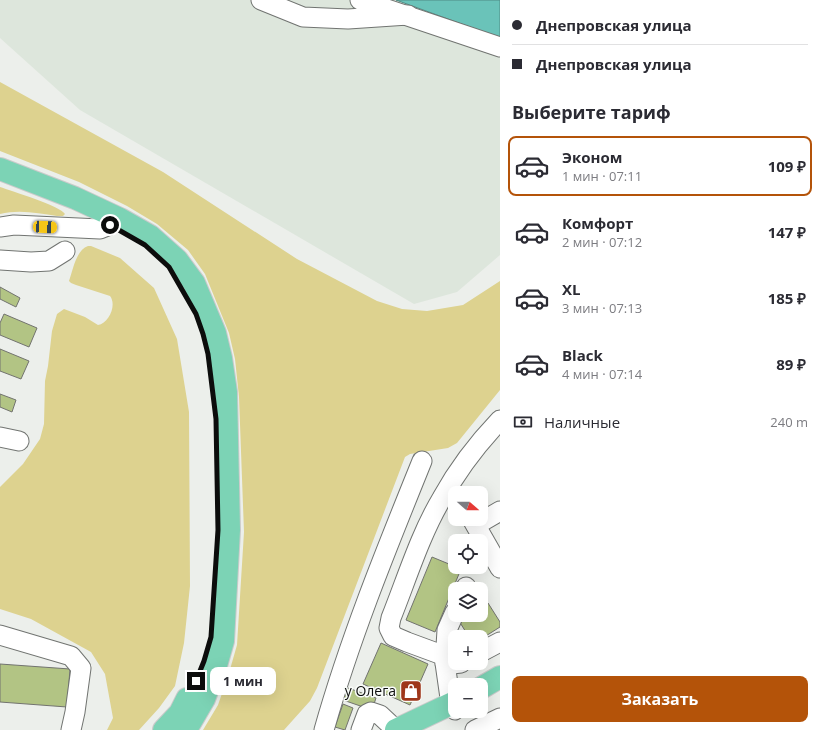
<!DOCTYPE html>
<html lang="ru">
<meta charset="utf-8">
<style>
:root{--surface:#fff;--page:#f7f7f7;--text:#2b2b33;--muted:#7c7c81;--line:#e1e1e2;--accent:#b45309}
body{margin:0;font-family:"Open Sans",sans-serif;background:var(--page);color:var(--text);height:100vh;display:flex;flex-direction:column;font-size:15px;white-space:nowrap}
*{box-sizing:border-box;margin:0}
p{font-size:13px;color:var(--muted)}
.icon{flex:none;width:22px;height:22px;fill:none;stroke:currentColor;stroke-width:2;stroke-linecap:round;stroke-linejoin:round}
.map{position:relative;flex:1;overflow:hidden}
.details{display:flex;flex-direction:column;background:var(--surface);width:320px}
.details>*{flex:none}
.top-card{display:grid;align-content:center;height:88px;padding:0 12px;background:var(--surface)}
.needle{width:26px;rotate:110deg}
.buttons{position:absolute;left:448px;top:486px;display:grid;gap:8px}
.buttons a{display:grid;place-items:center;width:40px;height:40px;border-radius:8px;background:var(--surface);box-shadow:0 4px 16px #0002;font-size:20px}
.end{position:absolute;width:18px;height:18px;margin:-9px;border:5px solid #0c0d0c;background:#fff;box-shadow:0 0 0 2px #fff}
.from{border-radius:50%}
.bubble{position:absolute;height:28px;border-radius:8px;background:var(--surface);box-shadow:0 4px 16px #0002;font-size:13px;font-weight:700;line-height:28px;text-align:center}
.car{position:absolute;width:12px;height:24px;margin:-12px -6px;border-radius:5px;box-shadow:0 0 3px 1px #0007;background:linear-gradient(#f5c518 24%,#345 0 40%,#f5c518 0 76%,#345 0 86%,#f5c518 0)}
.top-card b{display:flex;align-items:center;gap:14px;height:38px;font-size:15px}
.top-card b+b{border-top:1px solid var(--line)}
.top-card i{width:10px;height:10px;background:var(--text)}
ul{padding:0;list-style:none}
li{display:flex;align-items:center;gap:12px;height:60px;margin:0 8px 6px;padding:0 4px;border:2px solid transparent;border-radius:8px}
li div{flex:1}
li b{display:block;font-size:15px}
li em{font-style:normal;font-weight:700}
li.selected{border-color:var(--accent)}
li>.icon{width:36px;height:36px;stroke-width:1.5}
h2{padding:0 12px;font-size:18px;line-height:48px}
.pay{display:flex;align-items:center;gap:10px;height:44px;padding:0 12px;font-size:15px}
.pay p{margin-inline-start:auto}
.cta{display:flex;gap:8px;margin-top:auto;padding:8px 12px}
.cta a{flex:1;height:46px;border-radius:8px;background:var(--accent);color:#fff;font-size:16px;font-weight:700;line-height:46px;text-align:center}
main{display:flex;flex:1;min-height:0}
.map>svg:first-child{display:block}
.built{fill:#dde6dc}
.green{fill:#ddd28f}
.water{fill:#6ac3b9;stroke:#4e8c85}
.building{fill:#b2c484;stroke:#72736f}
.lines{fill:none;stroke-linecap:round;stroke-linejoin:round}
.minor-casing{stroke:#717471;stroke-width:21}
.major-casing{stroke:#cacaca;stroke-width:24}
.minor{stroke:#fff;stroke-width:19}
.major{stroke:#7cd3b5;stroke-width:22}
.route{stroke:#0c0d0c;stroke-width:5}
.labels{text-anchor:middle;stroke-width:3;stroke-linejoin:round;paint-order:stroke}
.poi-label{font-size:14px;fill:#0c0d0c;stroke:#f9fcf9;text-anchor:end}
</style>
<main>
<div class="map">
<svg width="500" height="730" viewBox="0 0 500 730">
<rect width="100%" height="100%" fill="#ecefeb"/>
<polygon class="built" points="0,0 500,0 500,255 457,292 414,304 80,110 0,38"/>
<g class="green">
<polygon points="0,82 163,172 297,259 377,301 402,309 427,311 463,305 500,281 500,390 457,443 448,448 410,454 405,457 317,688 310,701 284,730 203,730 218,705 229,673 237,645 244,532 239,397 235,359 229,333 205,274 188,250 157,224 127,206 79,182 0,151"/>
<path d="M 0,187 C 11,191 61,206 65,214 L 63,216 L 57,216 C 38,213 19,209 0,214 Z"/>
<path d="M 88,246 L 91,246 L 120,258 L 154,288 L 177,339 L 189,412 L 190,586 L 184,643 L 175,686 L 159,708 L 139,730 L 107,730 L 113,718 L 105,674 L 91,652 L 31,619 L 0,609 L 0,487 L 23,464 L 40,439 L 44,424 L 45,381 L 48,366 L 52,331 L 57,314 L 64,309 L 85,317 L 98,325 C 109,323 117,305 110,296 L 76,285 L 71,283 L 69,281 C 73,270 76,250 88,246 Z"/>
</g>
<polygon class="water" points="396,0 500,0 500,38"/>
<g class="building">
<polygon points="0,287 20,298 16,307 0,299"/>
<polygon points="4,314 37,328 29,347 0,335 0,323"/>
<polygon points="0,349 29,361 21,379 0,371"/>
<polygon points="0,394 16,400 12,412 0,407"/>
<polygon points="432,557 461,569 435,632 406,620"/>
<polygon points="488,603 500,622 500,627 481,639 481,637 469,637 459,621 468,615 481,615 481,607"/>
<polygon points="381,643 428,664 410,705 363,684"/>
<polygon points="0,664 70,669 67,707 0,702"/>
<polygon points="348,688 376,698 372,710 343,700"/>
<polygon points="343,704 353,708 345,730 335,727"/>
</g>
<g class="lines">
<g class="minor-casing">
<g id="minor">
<polyline points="261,0 303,17 348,19 408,15"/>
<polyline points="360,0 500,47"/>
<polyline points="0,227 14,225 100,229 110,225"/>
<polyline points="0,260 31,262 49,261 65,251"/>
<polyline points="0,437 19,441"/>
<polyline points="472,519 500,568"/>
<polyline points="476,525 500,511"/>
<polyline points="465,589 466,587"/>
<polyline points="455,612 447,630 445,663 450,698 455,710"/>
<polyline points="0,635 71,656 81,668 75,712 71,730"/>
<polyline points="481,652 500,642"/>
<path d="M 445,656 L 407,642 L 393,636 L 389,628 L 391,618 C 407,578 420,535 442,498 C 458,469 478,443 500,420"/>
<polyline points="445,663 452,664 461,663"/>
<path d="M 324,730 C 350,638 386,550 422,461"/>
<polyline points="361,730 367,714 371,712 380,715 396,730"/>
<polyline points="475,730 500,718"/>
</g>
</g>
<g class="major-casing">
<g id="major">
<polyline points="0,169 75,198 120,219 150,236 177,260 194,283 215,333 221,358 226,392 229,530 223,641 215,669 204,699 190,723 184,730"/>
<polyline points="481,688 500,677"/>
<polyline points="164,730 180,713 187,699"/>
<polyline points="396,730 455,702"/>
</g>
</g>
<use href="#minor" class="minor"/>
<use href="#major" class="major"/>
</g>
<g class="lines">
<polyline class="route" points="110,225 145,245 169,267 196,314 203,334 208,354 216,419 218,530 211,637 204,661 196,681"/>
</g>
<defs>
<g id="shop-square" transform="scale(1.15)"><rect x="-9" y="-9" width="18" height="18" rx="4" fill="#9e361a" stroke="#f9fcf9"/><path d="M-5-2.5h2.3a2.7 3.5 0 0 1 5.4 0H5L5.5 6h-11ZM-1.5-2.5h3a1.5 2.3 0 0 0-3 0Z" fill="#fff"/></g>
</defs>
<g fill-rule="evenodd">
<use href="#shop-square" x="411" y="691"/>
</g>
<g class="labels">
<g class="poi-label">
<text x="396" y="696">у Олега</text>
</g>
</g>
</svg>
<div class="buttons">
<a><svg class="needle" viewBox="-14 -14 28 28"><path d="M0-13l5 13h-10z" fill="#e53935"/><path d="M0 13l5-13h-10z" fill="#7c7c81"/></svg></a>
<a><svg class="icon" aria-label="locate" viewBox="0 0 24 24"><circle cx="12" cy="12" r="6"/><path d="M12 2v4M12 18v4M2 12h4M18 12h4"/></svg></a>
<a><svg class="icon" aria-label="layers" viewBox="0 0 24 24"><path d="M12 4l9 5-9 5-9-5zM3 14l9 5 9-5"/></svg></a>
<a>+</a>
<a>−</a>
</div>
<i class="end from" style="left:110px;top:225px"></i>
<i class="end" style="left:196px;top:681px"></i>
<div class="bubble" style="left:210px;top:667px;width:66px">1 мин</div>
<i class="car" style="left:45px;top:227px;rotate:93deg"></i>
</div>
<section class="details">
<div class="top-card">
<b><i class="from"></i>Днепровская улица</b>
<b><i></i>Днепровская улица</b>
</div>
<h2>Выберите тариф</h2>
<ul>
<li class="selected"><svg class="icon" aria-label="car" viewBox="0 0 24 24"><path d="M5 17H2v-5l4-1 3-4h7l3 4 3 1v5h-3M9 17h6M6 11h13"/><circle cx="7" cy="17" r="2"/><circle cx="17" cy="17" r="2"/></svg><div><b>Эконом</b><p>1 мин · 07:11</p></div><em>109 ₽</em></li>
<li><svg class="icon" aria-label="car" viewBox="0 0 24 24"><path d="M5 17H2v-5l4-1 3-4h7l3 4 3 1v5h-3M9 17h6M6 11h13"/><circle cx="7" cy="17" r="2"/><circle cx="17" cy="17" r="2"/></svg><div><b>Комфорт</b><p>2 мин · 07:12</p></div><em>147 ₽</em></li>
<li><svg class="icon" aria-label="car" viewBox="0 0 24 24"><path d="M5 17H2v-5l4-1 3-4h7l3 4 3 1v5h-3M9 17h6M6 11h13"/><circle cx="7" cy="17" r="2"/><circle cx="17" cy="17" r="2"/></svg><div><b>XL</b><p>3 мин · 07:13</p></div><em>185 ₽</em></li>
<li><svg class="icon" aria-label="car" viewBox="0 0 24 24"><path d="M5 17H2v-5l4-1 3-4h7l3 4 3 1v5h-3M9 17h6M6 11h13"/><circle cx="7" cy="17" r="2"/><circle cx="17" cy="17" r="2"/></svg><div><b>Black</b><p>4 мин · 07:14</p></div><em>89 ₽</em></li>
</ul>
<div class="pay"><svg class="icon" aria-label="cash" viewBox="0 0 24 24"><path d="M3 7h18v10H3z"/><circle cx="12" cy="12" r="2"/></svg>Наличные<p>240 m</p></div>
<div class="cta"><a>Заказать</a></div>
</section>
</main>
